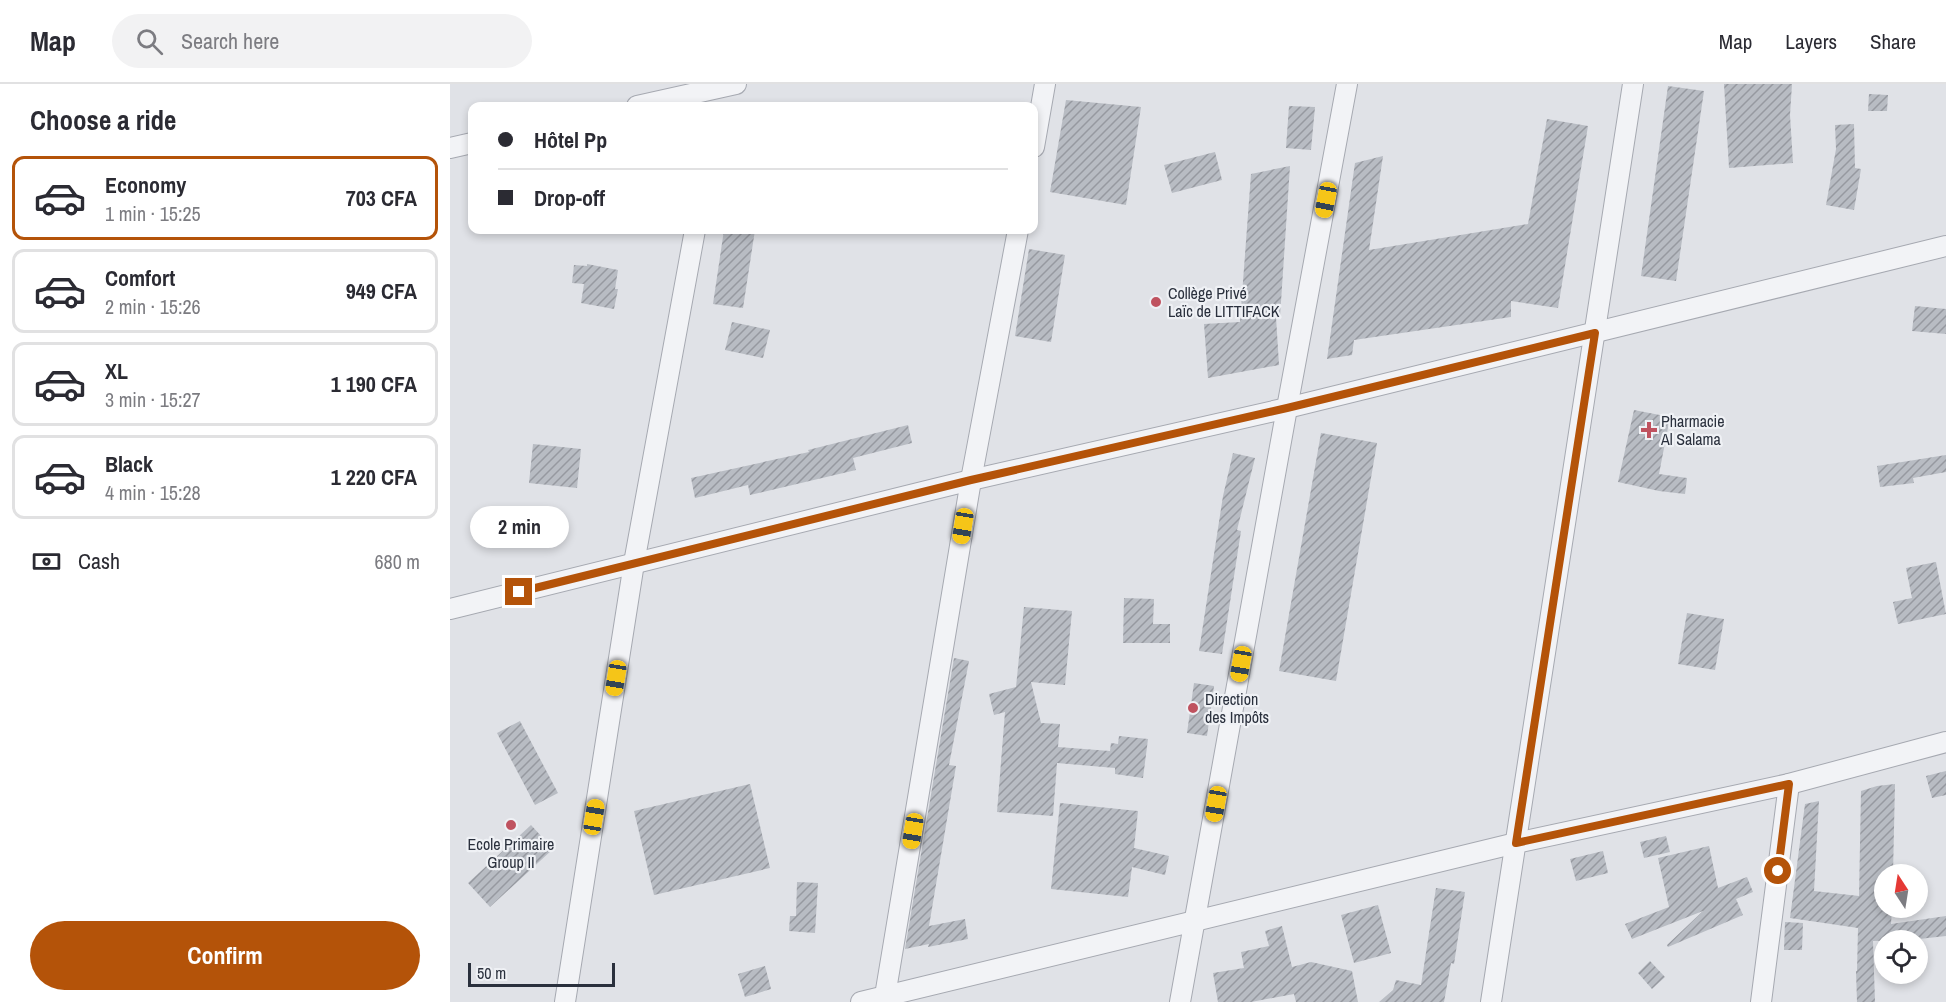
<!DOCTYPE html>
<meta charset="utf-8">
<style>
:root{--surface:#fff;--page:#f2f2f3;--text:#2b2b33;--muted:#7c7c81;--line:#e1e1e2;--accent:#b45309}
body{margin:0;font-family:"Archivo Narrow",sans-serif;background:var(--page);color:var(--text);height:100vh;display:flex;flex-direction:column;font-size:22px;white-space:nowrap}
*{box-sizing:border-box;margin:0}
p{font-size:20px;color:var(--muted)}
.icon{flex:none;width:33px;height:33px;fill:none;stroke:currentColor;stroke-width:2;stroke-linecap:round;stroke-linejoin:round}
.map{position:relative;flex:1;overflow:hidden}
.drawer{display:flex;flex-direction:column;background:var(--surface);width:450px}
.drawer>*{flex:none}
.guide{position:absolute;left:18px;top:18px;width:570px;height:132px;border-radius:12px;box-shadow:0 3px 9px #0003;display:grid;align-content:center;height:132px;padding:0 30px;background:var(--surface)}
.needle{width:39px;rotate:348deg}
.buttons{position:absolute;left:1424px;top:780px;display:grid;gap:12px}
.buttons a{display:grid;place-items:center;width:54px;height:54px;border-radius:50%;background:var(--surface);box-shadow:0 3px 9px #0003;font-size:30px}
.scale{position:absolute;left:18px;bottom:15px;width:147px;box-sizing:border-box;padding-left:6px;border:3px solid #2a303d;border-top:0;font-size:16px;line-height:21px;white-space:nowrap;color:#2a303d;-webkit-text-stroke:4px #eff1f5;paint-order:stroke}
.end{position:absolute;width:27px;height:27px;margin:-14px;border:8px solid #b45309;background:#fff;box-shadow:0 0 0 3px #fff}
.from{border-radius:50%}
.bubble{position:absolute;height:42px;border-radius:21px;background:var(--surface);box-shadow:0 3px 9px #0003;font-size:20px;font-weight:700;line-height:42px;text-align:center}
.car{position:absolute;width:18px;height:36px;margin:-18px -9px;border-radius:8px;box-shadow:0 0 4px 2px #0007;background:linear-gradient(#f5c518 24%,#345 0 40%,#f5c518 0 76%,#345 0 86%,#f5c518 0)}
.guide b{display:flex;align-items:center;gap:21px;height:57px;font-size:22px}
.guide b+b{border-top:2px solid var(--line)}
.guide i{width:15px;height:15px;background:var(--text)}
ul{padding:0;list-style:none}
li{display:flex;align-items:center;gap:18px;height:84px;margin:0 12px 9px;padding:0 18px;border:3px solid var(--line);border-radius:12px}
li div{flex:1}
li b{display:block;font-size:22px}
li em{font-style:normal;font-weight:700}
li.on{border-color:var(--accent)}
li>.icon{width:54px;height:54px;stroke-width:1.5}
h2{padding:0 30px;font-size:27px;line-height:72px}
.pay{display:flex;align-items:center;gap:15px;height:66px;padding:0 30px;font-size:22px}
.pay p{margin-inline-start:auto}
.cta{display:flex;gap:12px;margin-top:auto;padding:12px 30px}
.cta a{flex:1;height:69px;border-radius:36px;background:var(--accent);color:#fff;font-size:24px;font-weight:700;line-height:69px;text-align:center}
header{display:flex;align-items:center;gap:36px;box-sizing:border-box;height:84px;padding:0 30px;background:var(--surface);border-bottom:2px solid var(--line)}
header strong{font-size:28px}
nav{display:flex;gap:33px;margin-inline-start:auto;font-size:21px}
.search{width:420px;height:54px;background:var(--page);display:flex;align-items:center;gap:15px;box-sizing:border-box;padding:0 21px;border-radius:33px;color:var(--muted);font-size:22px}
main{display:flex;flex:1;min-height:0}
.map>svg:first-child{display:block}
.building{fill:url(#building-hatch)}
.lines{fill:none;stroke-linecap:round;stroke-linejoin:round}
.street-casing{stroke:#a6a9b1;stroke-width:22}
.street{stroke:#f2f3f6;stroke-width:20}
.route{stroke:#b45309;stroke-width:8}
.poi-dot{fill:#bf525f;stroke:#eff1f5;stroke-width:2}
.labels{text-anchor:middle;stroke-width:4.5;stroke-linejoin:round;paint-order:stroke}
.poi-label{font-size:16px;fill:#2a303d;stroke:#eff1f5;text-anchor:start}
</style>
<header>
<strong>Map</strong>
<div class="search"><svg class="icon" aria-label="search" viewBox="0 0 24 24"><circle cx="10" cy="10" r="6"/><path d="M15 15l6 6"/></svg>Search here</div>
<nav><a>Map</a><a>Layers</a><a>Share</a></nav>
</header>
<main>
<section class="drawer">
<h2>Choose a ride</h2>
<ul>
<li class="on"><svg class="icon" aria-label="car" viewBox="0 0 24 24"><path d="M5 17H2v-5l4-1 3-4h7l3 4 3 1v5h-3M9 17h6M6 11h13"/><circle cx="7" cy="17" r="2"/><circle cx="17" cy="17" r="2"/></svg><div><b>Economy</b><p>1 min · 15:25</p></div><em>703 CFA</em></li>
<li><svg class="icon" aria-label="car" viewBox="0 0 24 24"><path d="M5 17H2v-5l4-1 3-4h7l3 4 3 1v5h-3M9 17h6M6 11h13"/><circle cx="7" cy="17" r="2"/><circle cx="17" cy="17" r="2"/></svg><div><b>Comfort</b><p>2 min · 15:26</p></div><em>949 CFA</em></li>
<li><svg class="icon" aria-label="car" viewBox="0 0 24 24"><path d="M5 17H2v-5l4-1 3-4h7l3 4 3 1v5h-3M9 17h6M6 11h13"/><circle cx="7" cy="17" r="2"/><circle cx="17" cy="17" r="2"/></svg><div><b>XL</b><p>3 min · 15:27</p></div><em>1 190 CFA</em></li>
<li><svg class="icon" aria-label="car" viewBox="0 0 24 24"><path d="M5 17H2v-5l4-1 3-4h7l3 4 3 1v5h-3M9 17h6M6 11h13"/><circle cx="7" cy="17" r="2"/><circle cx="17" cy="17" r="2"/></svg><div><b>Black</b><p>4 min · 15:28</p></div><em>1 220 CFA</em></li>
</ul>
<div class="pay"><svg class="icon" aria-label="cash" viewBox="0 0 24 24"><path d="M3 7h18v10H3z"/><circle cx="12" cy="12" r="2"/></svg>Cash<p>680 m</p></div>
<div class="cta"><a>Confirm</a></div>
</section>
<div class="map">
<svg width="1496" height="918" viewBox="0 0 1496 918">
<defs>
<pattern id="building-hatch" width="6" height="6" patternUnits="userSpaceOnUse" patternTransform="scale(1.5)"><rect width="6" height="6" fill="#b8bcc3"/><path d="M-1 1l2-2M0 6l6-6M5 7l2-2" fill="none" stroke="#9699a0"/></pattern>
</defs>
<rect width="100%" height="100%" fill="#e0e2e7"/>
<g class="building">
<polygon points="1274,0 1342,0 1340,31 1343,79 1279,84"/>
<polygon points="1218,2 1254,7 1226,197 1191,192"/>
<polygon points="1419,10 1438,11 1437,27 1418,27"/>
<polygon points="616,16 691,23 676,121 600,108"/>
<polygon points="839,22 865,23 861,66 836,64"/>
<polygon points="1097,35 1138,42 1108,224 1061,217 1061,233 904,256 902,271 877,275 905,79 933,72 919,166 1078,140"/>
<polygon points="1404,40 1405,84 1411,85 1404,126 1376,121 1386,65 1385,41"/>
<polygon points="765,68 772,96 722,109 714,81"/>
<polygon points="840,82 830,233 826,233 829,281 758,294 754,240 790,238 801,90"/>
<polygon points="274,146 305,146 293,224 263,220"/>
<polygon points="579,165 615,171 601,258 565,252"/>
<polygon points="137,180 168,186 165,205 168,205 164,225 131,219 134,200 122,199 124,181 137,182"/>
<polygon points="1465,222 1496,225 1496,250 1462,247"/>
<polygon points="282,238 320,246 313,274 275,266"/>
<polygon points="1184,326 1220,333 1209,390 1237,394 1235,410 1209,407 1168,398"/>
<polygon points="458,341 462,359 403,374 406,386 300,411 298,401 245,414 241,394 359,368 358,366"/>
<polygon points="871,349 927,359 886,597 829,587"/>
<polygon points="83,360 131,365 127,404 79,399"/>
<polygon points="783,369 805,374 787,446 791,447 772,570 749,567 773,412"/>
<polygon points="1496,371 1496,388 1463,394 1464,399 1430,403 1427,382"/>
<polygon points="1486,478 1496,530 1448,540 1443,518 1462,514 1456,484"/>
<polygon points="674,514 704,515 703,540 720,540 720,559 673,559"/>
<polygon points="574,523 622,527 615,601 581,598 591,639 610,640 608,663 660,667 661,659 668,660 669,652 698,655 693,694 665,690 665,684 607,679 603,732 547,728 555,628 544,631 539,610 566,603"/>
<polygon points="1237,529 1274,535 1265,586 1228,580"/>
<polygon points="504,574 519,577 499,681 506,682 479,842 515,835 518,855 478,863 479,860 455,865"/>
<polygon points="744,599 764,602 757,652 737,649"/>
<polygon points="70,637 108,709 85,721 47,649"/>
<polygon points="1496,687 1496,711 1482,714 1476,692"/>
<polygon points="300,700 320,784 204,811 184,727"/>
<polygon points="1445,700 1443,790 1434,790 1434,824 1442,824 1441,840 1496,832 1496,852 1460,856 1423,857 1425,918 1407,918 1406,887 1407,887 1408,844 1340,834 1355,720 1369,717 1364,807 1409,812 1411,707 1427,702"/>
<polygon points="610,719 688,727 684,764 719,772 715,791 682,783 678,813 601,805"/>
<polygon points="81,741 103,765 40,823 18,799"/>
<polygon points="1216,752 1220,768 1194,774 1190,758"/>
<polygon points="1259,762 1268,804 1297,793 1303,808 1286,815 1293,831 1218,863 1217,861 1253,827 1182,855 1175,840 1219,823 1208,774"/>
<polygon points="1153,767 1158,789 1126,797 1120,775"/>
<polygon points="347,798 368,799 365,849 339,847 340,832 346,832"/>
<polygon points="986,804 1015,808 1004,880 1001,879 994,918 929,918 943,906 946,896 971,901"/>
<polygon points="928,821 941,869 904,879 891,831"/>
<polygon points="1335,838 1353,839 1352,866 1334,866"/>
<polygon points="832,842 842,883 861,878 902,887 908,918 846,918 844,910 801,918 768,918 763,889 794,884 791,868 819,862 815,847"/>
<polygon points="1200,877 1215,893 1202,905 1188,889"/>
<polygon points="315,882 321,905 295,913 288,890"/>
</g>
<g class="lines">
<g class="street-casing">
<g id="street">
<polyline points="187,22 286,0"/>
<polyline points="584,63 595,0"/>
<polyline points="0,64 22,59"/>
<polyline points="0,525 521,396 837,324 1496,162"/>
<polyline points="115,918 184,479 245,146"/>
<polyline points="411,918 1066,759 1339,700 1496,658"/>
<polyline points="434,918 521,396 568,146"/>
<polyline points="730,918 837,324 897,0"/>
<polyline points="1041,918 1183,0"/>
<polyline points="1311,918 1339,700"/>
</g>
</g>
<use href="#street" class="street"/>
</g>
<g class="lines">
<polyline class="route" points="69,508 521,396 837,324 1145,249 1066,759 1339,700 1328,787"/>
</g>
<g class="poi-dot">
<circle cx="706" cy="218" r="6"/>
<path d="M1196 337h6v6h6v6h-6v6h-6v-6h-6v-6h6z"/>
<circle cx="743" cy="624" r="6"/>
<circle cx="61" cy="741" r="6"/>
</g>
<g class="labels">
<g class="poi-label">
<text x="718" y="215">Collège Privé<tspan x="718" dy="18">Laïc de LITTIFACK</tspan></text>
<text x="1211" y="343">Pharmacie<tspan x="1211" dy="18">Al Salama</tspan></text>
<text x="755" y="621">Direction<tspan x="755" dy="18">des Impôts</tspan></text>
<text x="61" y="766" text-anchor="middle">Ecole Primaire<tspan x="61" dy="18">Group II</tspan></text>
</g>
</g>
</svg>
<div class="buttons">
<a><svg class="needle" viewBox="-14 -14 28 28"><path d="M0-13l5 13h-10z" fill="#e53935"/><path d="M0 13l5-13h-10z" fill="#7c7c81"/></svg></a>
<a><svg class="icon" aria-label="locate" viewBox="0 0 24 24"><circle cx="12" cy="12" r="6"/><path d="M12 2v4M12 18v4M2 12h4M18 12h4"/></svg></a>
</div>
<div class="scale">50 m</div>
<i class="end from" style="left:1328px;top:787px"></i>
<i class="end" style="left:69px;top:508px"></i>
<div class="bubble" style="left:20px;top:422px;width:99px">2 min</div>
<i class="car" style="left:876px;top:116px;rotate:191deg"></i>
<i class="car" style="left:513px;top:442px;rotate:189deg"></i>
<i class="car" style="left:791px;top:580px;rotate:190deg"></i>
<i class="car" style="left:166px;top:594px;rotate:189deg"></i>
<i class="car" style="left:766px;top:720px;rotate:190deg"></i>
<i class="car" style="left:144px;top:733px;rotate:9deg"></i>
<i class="car" style="left:463px;top:747px;rotate:189deg"></i>
<div class="guide">
<b><i class="from"></i>Hôtel Pp</b>
<b><i></i>Drop-off</b>
</div>
</div>
</main>
